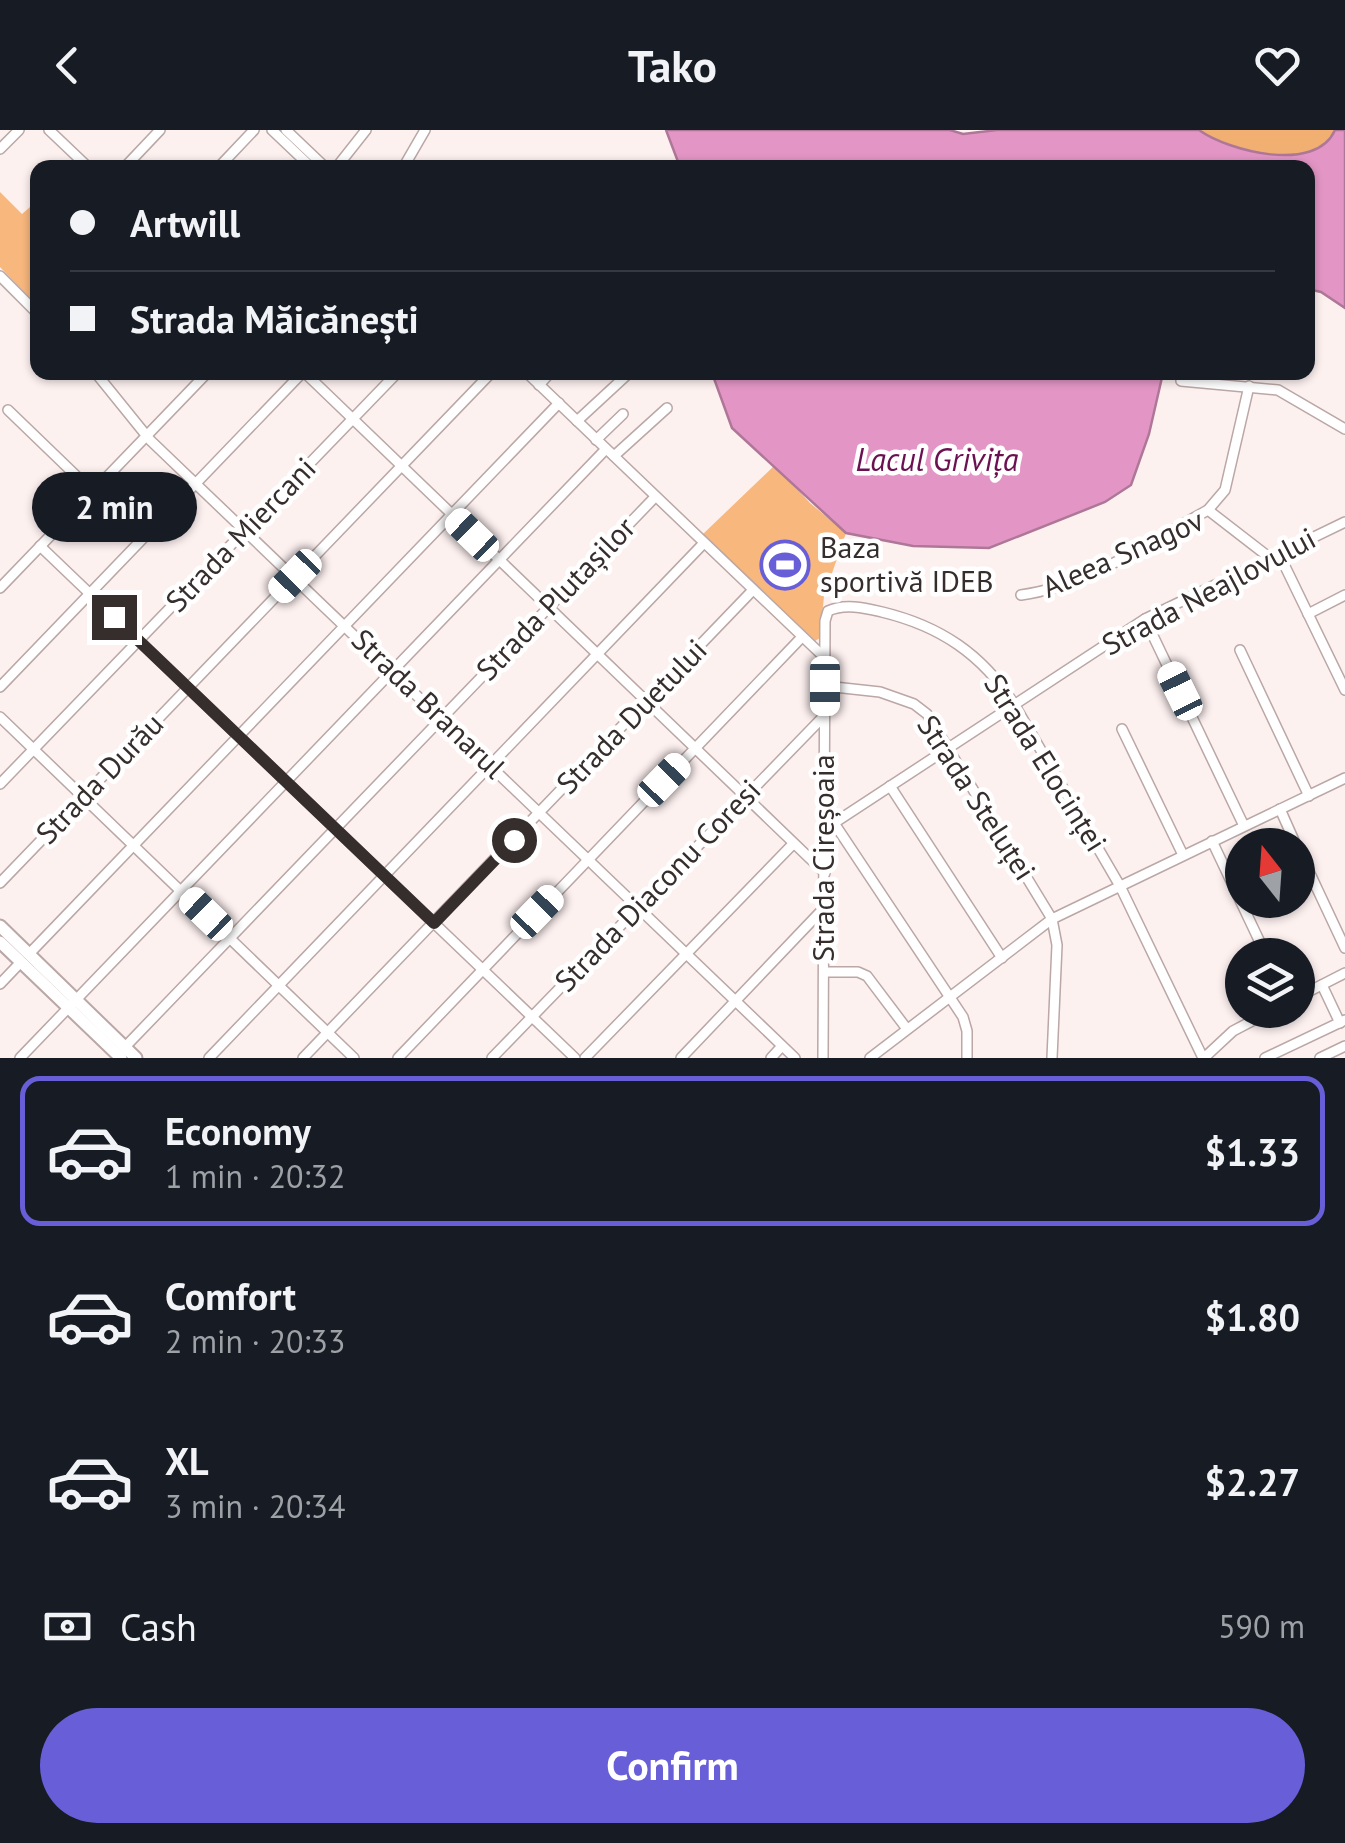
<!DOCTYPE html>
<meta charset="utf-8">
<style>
:root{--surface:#171b24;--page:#20242c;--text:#f1f3f6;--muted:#9ea1a6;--line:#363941;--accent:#685fd8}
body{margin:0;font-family:"PT Sans",sans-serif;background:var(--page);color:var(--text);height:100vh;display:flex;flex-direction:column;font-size:38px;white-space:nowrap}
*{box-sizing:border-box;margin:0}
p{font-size:32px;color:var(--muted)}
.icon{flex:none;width:55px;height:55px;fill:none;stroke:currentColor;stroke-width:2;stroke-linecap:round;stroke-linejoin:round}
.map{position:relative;height:928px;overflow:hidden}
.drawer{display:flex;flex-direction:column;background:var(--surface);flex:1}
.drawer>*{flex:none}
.banner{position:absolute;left:30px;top:30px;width:1285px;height:220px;border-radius:20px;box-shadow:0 2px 8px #0004;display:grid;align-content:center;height:220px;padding:0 40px;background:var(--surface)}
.needle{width:65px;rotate:343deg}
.fabs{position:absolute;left:1225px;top:698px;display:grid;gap:20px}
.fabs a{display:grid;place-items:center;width:90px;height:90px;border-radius:50%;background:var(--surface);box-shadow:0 2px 8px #0004;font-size:50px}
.end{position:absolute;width:45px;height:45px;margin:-22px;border:12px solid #352e2d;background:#fff;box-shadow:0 0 0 5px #fff}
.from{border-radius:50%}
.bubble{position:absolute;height:70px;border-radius:35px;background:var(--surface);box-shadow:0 2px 8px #0004;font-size:32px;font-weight:700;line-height:70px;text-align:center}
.car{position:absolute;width:30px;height:60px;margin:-30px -15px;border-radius:12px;box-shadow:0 0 8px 2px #0007;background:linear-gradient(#fff 24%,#345 0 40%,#fff 0 76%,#345 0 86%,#fff 0)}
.banner b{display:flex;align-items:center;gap:35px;height:95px;font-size:38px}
.banner b+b{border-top:2px solid var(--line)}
.banner i{width:25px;height:25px;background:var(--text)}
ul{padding:18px 0 0;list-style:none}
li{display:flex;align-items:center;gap:30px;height:150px;margin:0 20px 15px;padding:0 20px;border:5px solid transparent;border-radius:20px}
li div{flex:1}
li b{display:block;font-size:38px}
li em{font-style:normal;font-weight:700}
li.on{border-color:var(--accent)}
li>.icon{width:90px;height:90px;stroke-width:1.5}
.pay{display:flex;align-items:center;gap:25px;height:110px;padding:0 40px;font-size:38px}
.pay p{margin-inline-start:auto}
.button{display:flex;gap:20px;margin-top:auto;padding:20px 40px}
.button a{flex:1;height:115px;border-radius:60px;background:var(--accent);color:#fff;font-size:40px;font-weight:700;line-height:115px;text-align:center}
header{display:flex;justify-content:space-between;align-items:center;height:130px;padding:0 40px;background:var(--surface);font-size:45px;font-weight:700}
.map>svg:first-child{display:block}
.green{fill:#f7b77d}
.forest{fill:#f1af72}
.water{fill:#e396c5;stroke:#af7797;stroke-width:2.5}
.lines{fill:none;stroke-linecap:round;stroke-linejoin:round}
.minor-casing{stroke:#baa7a6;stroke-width:12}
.major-casing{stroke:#baa7a6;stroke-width:15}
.minor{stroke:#fff;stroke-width:9}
.major{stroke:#fff;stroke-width:11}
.route{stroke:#352e2d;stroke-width:12}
.labels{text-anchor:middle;stroke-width:9;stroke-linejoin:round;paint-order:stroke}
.street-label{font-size:30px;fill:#352e2d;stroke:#fff}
.poi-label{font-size:30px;fill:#352e2d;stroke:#fff;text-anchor:start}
.water-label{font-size:32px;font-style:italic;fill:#6b1151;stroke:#fff}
</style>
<header><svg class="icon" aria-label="back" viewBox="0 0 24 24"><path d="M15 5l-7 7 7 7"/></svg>Tako<svg class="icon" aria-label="heart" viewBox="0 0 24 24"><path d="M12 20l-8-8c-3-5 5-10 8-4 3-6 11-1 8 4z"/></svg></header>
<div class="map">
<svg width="1345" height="928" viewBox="0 0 1345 928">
<rect width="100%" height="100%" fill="#fdf1f0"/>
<g class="green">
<polygon points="0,62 22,84 37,71 37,176 0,137"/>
<polygon points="775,335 810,373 846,403 824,466 820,508 815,511 809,509 703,404"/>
</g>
<path class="forest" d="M 1199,0 L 1335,0 C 1316,44 1229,20 1199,0 Z"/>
<g class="water">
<path d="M 666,0 L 950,0 L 963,4 L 997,0 L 1199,0 C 1228,21 1316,44 1335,0 L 1345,0 L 1345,178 L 1321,162 L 1308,159 L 1308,38 L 680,37 Z"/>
<polygon points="712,243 712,242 1163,243 1149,304 1131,355 1105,372 989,418 913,416 846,403 732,298"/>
</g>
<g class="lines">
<g class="minor-casing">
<g id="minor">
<polyline points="49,0 89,38"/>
<polyline points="272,0 312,38"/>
<polyline points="286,0 326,38"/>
<polyline points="0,19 19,0"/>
<polyline points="124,38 160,0"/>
<polyline points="218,38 254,0"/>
<polyline points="336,38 366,0"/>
<polyline points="403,38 425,0"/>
<polyline points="0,146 38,184"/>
<polyline points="95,242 150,310 795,928"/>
<polyline points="304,242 825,743"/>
<polyline points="526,242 825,528"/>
<polyline points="1181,251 1278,260 1345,299"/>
<polyline points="539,255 551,242"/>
<polyline points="8,280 93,362"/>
<polyline points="577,291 630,242"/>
<polyline points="596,310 623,284"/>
<polyline points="614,326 667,278"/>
<polyline points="1208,380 1225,360 1249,256"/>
<polyline points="40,416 575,928"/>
<polyline points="1279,424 1345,560"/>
<polyline points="0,458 208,242"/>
<path d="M 1021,465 C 1088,456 1149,412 1208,380 L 1270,428"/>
<polyline points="1308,484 1345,465"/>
<polyline points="1145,489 1244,696"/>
<polyline points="1240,520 1309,666"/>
<polyline points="825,556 880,562 914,574 927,584 1052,789 1057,815 1052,928"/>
<polyline points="0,557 303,242"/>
<polyline points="0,587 354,928"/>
<polyline points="1122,599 1183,725"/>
<polyline points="0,654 398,242"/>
<polyline points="890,656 1002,828"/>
<polyline points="1280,679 1296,715"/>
<polyline points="834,693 963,887 967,901 967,928"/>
<polyline points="825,699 1145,489 1345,392"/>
<polyline points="1212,711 1266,825"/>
<polyline points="1298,718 1345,818"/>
<polyline points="0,753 492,242"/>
<polyline points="29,824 559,273"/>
<polyline points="824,842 858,842 867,846 907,899"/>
<polyline points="0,854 21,832"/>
<polyline points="1322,855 1340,893"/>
<polyline points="1298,867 1345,843"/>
<polyline points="125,917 655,367"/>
<polyline points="20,928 606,319"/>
<polyline points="209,928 703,414"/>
<polyline points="303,928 752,461"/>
<polyline points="398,928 801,508"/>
<polyline points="492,928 824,586"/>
<polyline points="585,928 793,714"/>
<polyline points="681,928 824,778"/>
<polyline points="771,928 782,916"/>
<path d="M 823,928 L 825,491 L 828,481 C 845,473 865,478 882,482 C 940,496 982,524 1014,574 L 1120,756 L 1203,928"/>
<polyline points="870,928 1052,789 1345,648"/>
<polyline points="1204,928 1233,901 1273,880"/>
<polyline points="1265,928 1345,890"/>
<polyline points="1320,928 1345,916"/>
</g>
</g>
<g class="major-casing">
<g id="major">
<polyline points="0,796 136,928"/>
<polyline points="0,812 121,928"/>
</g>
</g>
<use href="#minor" class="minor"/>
<use href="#major" class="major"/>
</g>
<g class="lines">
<polyline class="route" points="114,487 434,793 514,710"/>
</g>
<defs>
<g id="stadium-ring" transform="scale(2.5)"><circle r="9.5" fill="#fff" stroke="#685fd8" stroke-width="1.5"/><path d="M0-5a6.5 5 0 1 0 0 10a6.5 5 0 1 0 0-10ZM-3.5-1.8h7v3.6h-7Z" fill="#685fd8"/></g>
</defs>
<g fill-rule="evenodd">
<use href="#stadium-ring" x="785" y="435"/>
</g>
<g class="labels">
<g class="street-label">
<text transform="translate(241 405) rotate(-46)" y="10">Strada Miercani</text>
<text transform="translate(1123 424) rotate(-24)" y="10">Aleea Snagov</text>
<text transform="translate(1209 462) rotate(-28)" y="10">Strada Neajlovului</text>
<text transform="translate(556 469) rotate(-46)" y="10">Strada Plutașilor</text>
<text transform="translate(428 574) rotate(44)" y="10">Strada Branarul</text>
<text transform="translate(632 587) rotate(-46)" y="10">Strada Duetului</text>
<text transform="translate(1045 633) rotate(58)" y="10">Strada Elocinței</text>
<text transform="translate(100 649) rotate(-46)" y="10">Strada Durău</text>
<text transform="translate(976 668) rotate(57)" y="10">Strada Steluței</text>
<text transform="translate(824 728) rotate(-90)" y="10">Strada Cireșoaia</text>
<text transform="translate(658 756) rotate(-46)" y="10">Strada Diaconu Coresi</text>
</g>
<g class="poi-label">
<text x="820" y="428">Baza<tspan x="820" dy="34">sportivă IDEB</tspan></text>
</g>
<g class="water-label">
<text x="937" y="341">Lacul Grivița</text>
</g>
</g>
</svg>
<div class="fabs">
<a><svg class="needle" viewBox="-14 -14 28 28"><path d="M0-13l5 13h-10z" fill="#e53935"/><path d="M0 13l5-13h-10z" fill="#9ea1a6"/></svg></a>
<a><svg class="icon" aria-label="layers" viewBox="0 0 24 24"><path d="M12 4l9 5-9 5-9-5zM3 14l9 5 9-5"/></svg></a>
</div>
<i class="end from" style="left:514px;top:710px"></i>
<i class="end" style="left:114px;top:487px"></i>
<div class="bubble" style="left:32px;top:342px;width:165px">2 min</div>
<i class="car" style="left:472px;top:405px;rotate:314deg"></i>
<i class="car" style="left:295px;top:446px;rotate:224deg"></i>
<i class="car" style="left:825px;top:556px;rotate:180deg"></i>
<i class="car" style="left:1180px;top:561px;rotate:334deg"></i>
<i class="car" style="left:664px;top:650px;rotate:44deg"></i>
<i class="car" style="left:537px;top:782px;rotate:44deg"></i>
<i class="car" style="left:206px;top:784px;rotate:314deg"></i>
<div class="banner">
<b><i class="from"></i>Artwill</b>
<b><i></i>Strada Măicănești</b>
</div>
</div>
<section class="drawer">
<ul>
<li class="on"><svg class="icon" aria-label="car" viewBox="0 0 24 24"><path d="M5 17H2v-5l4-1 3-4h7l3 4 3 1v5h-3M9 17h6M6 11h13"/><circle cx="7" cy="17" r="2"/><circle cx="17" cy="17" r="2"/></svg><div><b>Economy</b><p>1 min · 20:32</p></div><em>$1.33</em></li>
<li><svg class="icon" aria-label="car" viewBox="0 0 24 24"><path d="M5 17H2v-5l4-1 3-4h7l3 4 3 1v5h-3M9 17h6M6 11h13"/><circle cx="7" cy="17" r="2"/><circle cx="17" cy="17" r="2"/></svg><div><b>Comfort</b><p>2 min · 20:33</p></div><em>$1.80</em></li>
<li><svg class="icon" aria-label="car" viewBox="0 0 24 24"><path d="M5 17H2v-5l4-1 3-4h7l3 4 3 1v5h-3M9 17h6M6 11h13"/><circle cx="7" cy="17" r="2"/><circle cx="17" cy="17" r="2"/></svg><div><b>XL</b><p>3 min · 20:34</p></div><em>$2.27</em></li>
</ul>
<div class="pay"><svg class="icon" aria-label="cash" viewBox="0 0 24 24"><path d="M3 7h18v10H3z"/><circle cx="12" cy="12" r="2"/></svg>Cash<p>590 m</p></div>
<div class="button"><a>Confirm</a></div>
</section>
